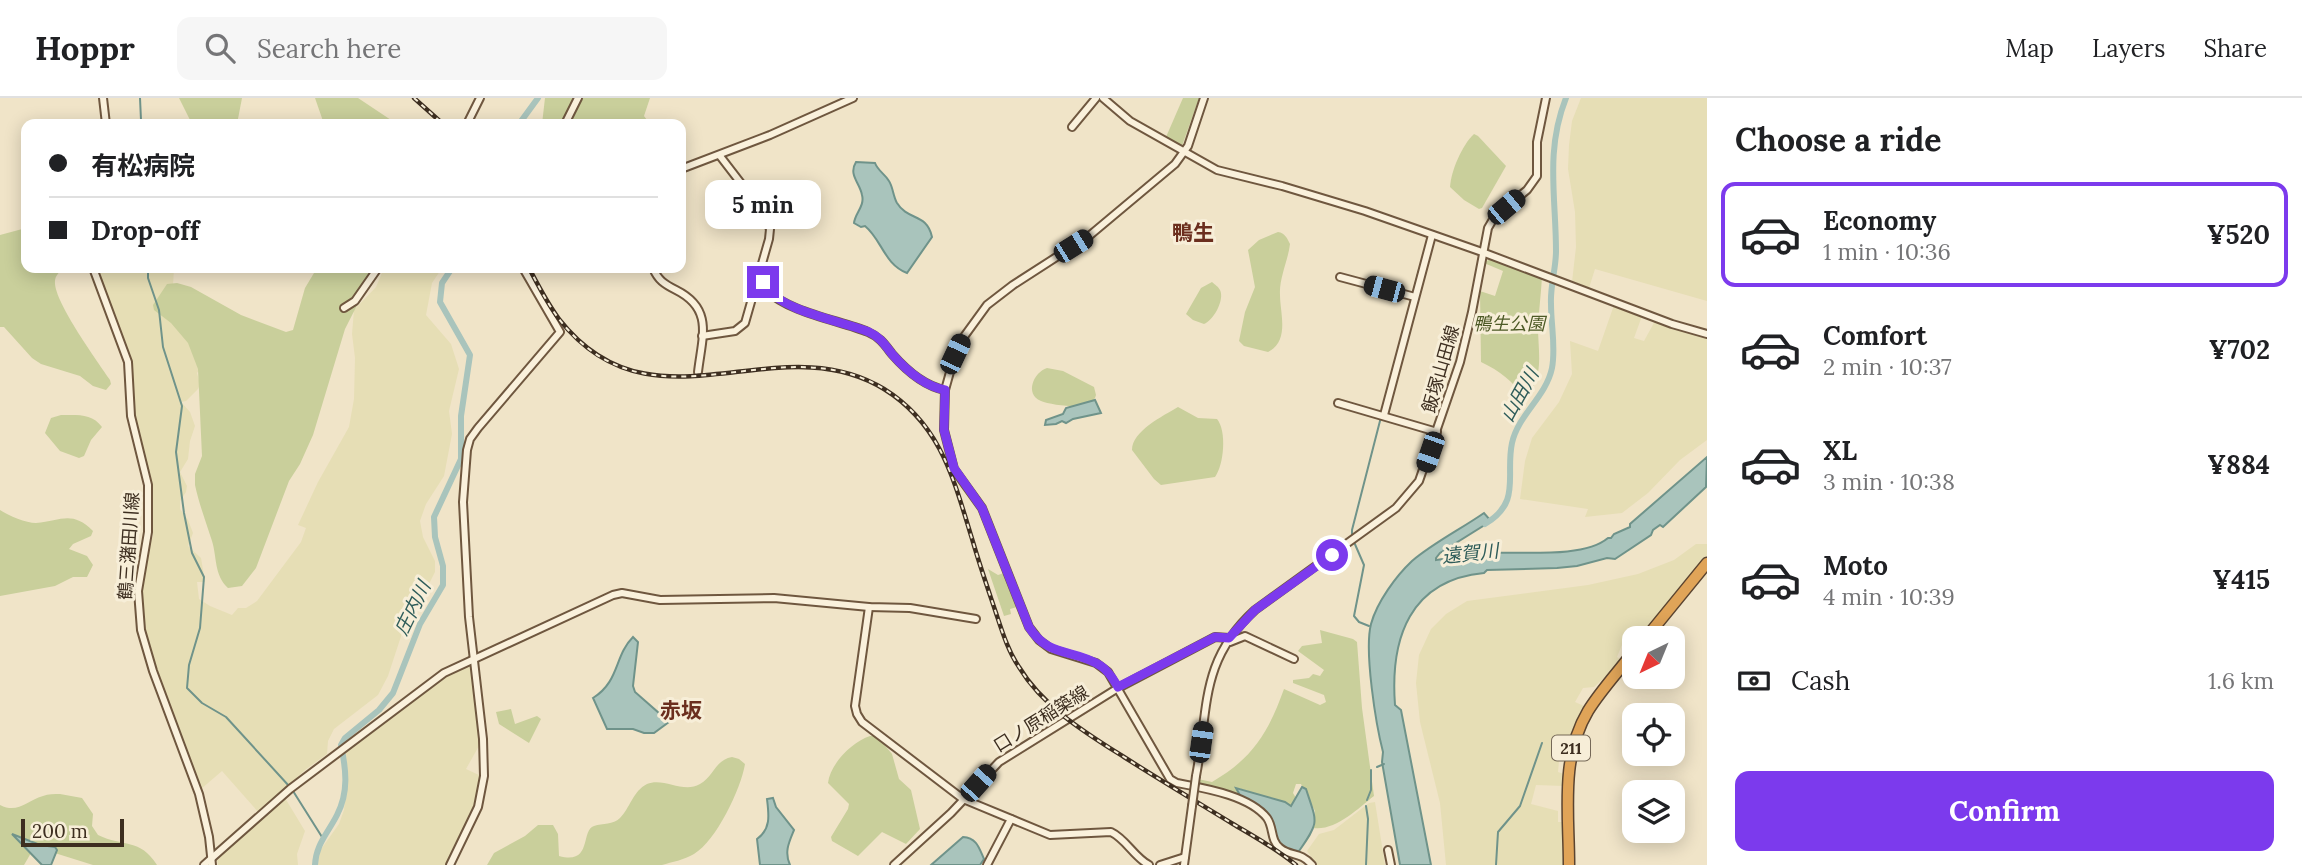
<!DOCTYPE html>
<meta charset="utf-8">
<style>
:root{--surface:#fff;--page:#f6f6f6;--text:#202124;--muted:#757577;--line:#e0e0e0;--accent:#7c3aed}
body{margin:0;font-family:Lora,"Noto Sans JP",serif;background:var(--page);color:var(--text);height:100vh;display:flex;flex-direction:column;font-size:26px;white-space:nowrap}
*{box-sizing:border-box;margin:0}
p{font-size:23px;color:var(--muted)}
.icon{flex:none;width:38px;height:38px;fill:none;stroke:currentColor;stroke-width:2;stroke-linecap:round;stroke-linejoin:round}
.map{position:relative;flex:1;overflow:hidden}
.drawer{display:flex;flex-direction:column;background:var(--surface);width:595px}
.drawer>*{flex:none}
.top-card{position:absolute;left:21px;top:21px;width:665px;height:154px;border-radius:14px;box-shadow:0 4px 18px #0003;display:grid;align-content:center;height:154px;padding:0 28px;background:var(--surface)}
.needle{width:46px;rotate:223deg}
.tools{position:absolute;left:1622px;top:528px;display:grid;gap:14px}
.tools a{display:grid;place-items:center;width:63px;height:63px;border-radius:14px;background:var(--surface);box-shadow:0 4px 18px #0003;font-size:35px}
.scale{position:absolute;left:21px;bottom:18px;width:103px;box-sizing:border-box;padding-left:7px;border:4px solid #3d2e20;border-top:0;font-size:19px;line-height:24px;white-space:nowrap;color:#3d2e20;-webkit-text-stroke:5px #f7eed8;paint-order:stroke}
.end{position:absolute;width:32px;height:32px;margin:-16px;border:9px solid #7c3aed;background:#fff;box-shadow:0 0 0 4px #fff}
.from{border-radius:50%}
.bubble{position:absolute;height:49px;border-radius:14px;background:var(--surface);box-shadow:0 4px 18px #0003;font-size:23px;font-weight:700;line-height:49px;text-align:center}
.car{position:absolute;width:21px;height:42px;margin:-21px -10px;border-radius:9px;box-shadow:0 0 5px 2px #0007;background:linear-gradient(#222 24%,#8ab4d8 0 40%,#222 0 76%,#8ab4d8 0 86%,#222 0)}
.top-card b{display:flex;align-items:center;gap:24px;height:66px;font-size:26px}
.top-card b+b{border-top:2px solid var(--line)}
.top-card i{width:18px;height:18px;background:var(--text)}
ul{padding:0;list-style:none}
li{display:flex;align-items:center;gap:21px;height:105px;margin:0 14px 10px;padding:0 14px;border:4px solid transparent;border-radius:14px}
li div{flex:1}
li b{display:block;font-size:26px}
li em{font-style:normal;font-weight:700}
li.selected{border-color:var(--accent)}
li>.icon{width:63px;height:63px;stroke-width:1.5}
h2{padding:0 28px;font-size:32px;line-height:84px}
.pay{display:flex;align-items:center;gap:18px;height:77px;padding:0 28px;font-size:26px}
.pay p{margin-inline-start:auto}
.button{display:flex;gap:14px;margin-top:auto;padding:14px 28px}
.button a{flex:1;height:80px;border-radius:14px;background:var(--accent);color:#fff;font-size:28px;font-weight:700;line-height:80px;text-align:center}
header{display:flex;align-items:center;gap:42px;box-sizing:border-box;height:98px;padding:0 35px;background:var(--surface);border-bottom:2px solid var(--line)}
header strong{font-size:33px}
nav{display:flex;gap:38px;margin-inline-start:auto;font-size:24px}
.search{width:490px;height:63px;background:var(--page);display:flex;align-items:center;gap:18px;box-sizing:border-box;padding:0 24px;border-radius:14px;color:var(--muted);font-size:26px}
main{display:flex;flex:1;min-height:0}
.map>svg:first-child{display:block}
.farmland{fill:#e6deb5}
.green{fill:#c9cf9b}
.water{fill:#a9c4bc;stroke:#6f938a;stroke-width:2}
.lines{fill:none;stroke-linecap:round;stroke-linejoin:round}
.stream{stroke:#6f938a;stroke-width:2}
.river{stroke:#a9c4bc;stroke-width:6}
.secondary-casing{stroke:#6f573f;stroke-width:10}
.highway-casing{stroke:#5b4430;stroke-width:13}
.secondary{stroke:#faf1dc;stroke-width:6}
.highway{stroke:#e0a458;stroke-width:10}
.rail-casing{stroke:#3d2e20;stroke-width:4.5}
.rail{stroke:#f7eed8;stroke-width:2;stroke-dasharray:5;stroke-linecap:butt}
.secondary-bridge-casing{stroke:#6f573f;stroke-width:10;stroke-linecap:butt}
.secondary-bridge{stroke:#faf1dc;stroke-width:6}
.route{stroke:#7c3aed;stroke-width:9}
.labels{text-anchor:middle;stroke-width:6;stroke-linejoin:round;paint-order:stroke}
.shield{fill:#f7eed8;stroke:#756857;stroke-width:2}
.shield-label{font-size:16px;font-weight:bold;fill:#3d2e20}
.park-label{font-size:18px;font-style:italic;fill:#4d5a26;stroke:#f7eed8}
.street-label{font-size:18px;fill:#3d2e20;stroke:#f7eed8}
.water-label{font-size:19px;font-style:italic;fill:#2f5d5a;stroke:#f7eed8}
.quarter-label{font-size:21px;font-weight:bold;fill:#6b2e1e;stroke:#f7eed8}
</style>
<header>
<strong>Hoppr</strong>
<div class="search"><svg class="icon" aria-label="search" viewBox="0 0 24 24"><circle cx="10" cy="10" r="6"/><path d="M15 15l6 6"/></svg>Search here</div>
<nav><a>Map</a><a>Layers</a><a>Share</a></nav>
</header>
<main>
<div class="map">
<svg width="1707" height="767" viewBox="0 0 1707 767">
<rect width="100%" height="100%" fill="#f0e4c8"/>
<g class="farmland">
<polygon points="1581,0 1707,0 1707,203 1595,171 1589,190 1572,184 1576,149 1575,114 1568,71 1569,47 1572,23"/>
<polygon points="97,170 174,170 173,188 202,268 197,275 200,286 198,291 186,303 181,304 190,314 195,328 190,343 188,361 180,374 187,388 186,394 180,403 180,411 188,422 193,435 188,448 201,460 205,484 197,484 199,501 210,508 232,517 238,510 246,510 257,503 301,444 306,430 298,427 318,384 349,329 354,301 355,260 352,236 354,212 376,189 384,170 442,170 432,185 426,217 451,246 459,271 449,313 452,336 444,378 426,406 420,423 423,439 435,463 435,474 422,500 406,523 388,578 378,597 334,631 328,643 327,656 305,672 259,715 222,673 201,691 148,546 141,495 147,454 153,438 150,387 133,310 133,273"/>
<polygon points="1614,207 1642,218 1634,240 1644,243 1655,223 1707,238 1707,342 1680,362 1648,395 1622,415 1585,419 1588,411 1520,401 1525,363 1532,340 1559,304 1572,276 1570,243 1598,253"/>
<polygon points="1696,446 1707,446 1707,457 1701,466 1639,541 1634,541 1634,546 1623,544 1617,559 1622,562 1614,571 1594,589 1583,590 1575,604 1584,608 1569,644 1564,663 1559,663 1558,674 1564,676 1564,688 1536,687 1531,706 1558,713 1558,724 1564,724 1565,767 1446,767 1440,705 1420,624 1416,585 1419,557 1431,531 1446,516 1467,503 1588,487 1638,476 1674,462"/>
<polygon points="471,567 480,646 466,671 481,678 480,691 475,710 447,767 318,767 319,754 339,726 344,712 347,680 346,652 437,582 455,571"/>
<polygon points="285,700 305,733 297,756 298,767 218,767 217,761"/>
<polygon points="1375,704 1385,767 1317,767 1307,753 1319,736 1334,732 1369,705"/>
</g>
<g class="green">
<polygon points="179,0 242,0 237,26 192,26"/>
<polygon points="315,0 358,0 397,26 324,26"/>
<polygon points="545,0 650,0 644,18 650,26 542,26"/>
<polygon points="1183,0 1199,0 1182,48 1166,39"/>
<path d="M 1474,36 L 1478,38 L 1506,68 L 1482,110 L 1479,111 L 1464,102 L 1450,89 C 1451,73 1462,47 1474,36 Z"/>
<path d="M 26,130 L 26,170 L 64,170 C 60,173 55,178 55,183 C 53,203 98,264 110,282 L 111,286 L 106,292 L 93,288 L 80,278 L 41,266 L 32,260 L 4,229 L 0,229 L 0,137 Z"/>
<path d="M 1278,134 C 1285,135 1287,140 1290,146 C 1288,163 1279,180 1280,197 C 1280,215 1290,243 1268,254 L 1244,248 L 1239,243 L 1245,214 L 1255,189 L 1248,152 L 1259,142 Z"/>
<path d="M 1490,161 L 1542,179 C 1541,195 1539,212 1538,228 C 1538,256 1545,278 1525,301 C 1513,283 1500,273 1481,264 L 1480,193 L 1495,198 L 1503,173 L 1484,165 Z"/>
<path d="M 317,170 L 376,170 L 345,231 L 313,337 L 300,366 L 289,383 L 256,470 L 242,488 L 228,490 C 214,477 217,459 212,443 C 206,424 199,406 195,387 L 195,376 L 202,358 L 198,271 L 188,245 L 171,225 L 154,212 L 153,207 L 167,186 L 177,185 L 191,189 L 241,217 L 286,234 L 293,232 L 305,190 Z"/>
<path d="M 1212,184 C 1215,187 1218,188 1220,192 C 1225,202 1213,223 1204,226 L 1193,222 L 1186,216 L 1201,190 Z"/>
<path d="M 1047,270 L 1063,273 L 1094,289 L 1096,297 C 1095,301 1093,304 1090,306 C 1083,311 1050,307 1041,303 C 1024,296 1034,274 1047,270 Z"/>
<path d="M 1178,309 L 1198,320 L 1217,321 C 1227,333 1224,367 1215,379 L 1161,387 L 1154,381 L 1132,352 C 1132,333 1163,318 1178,309 Z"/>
<path d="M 61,317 C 77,317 92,315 102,329 L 91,342 L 84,358 L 79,360 L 60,353 L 45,335 L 51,320 Z"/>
<path d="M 0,412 C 9,418 26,425 36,425 C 61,423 72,412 93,433 L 91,438 L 73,446 L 69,451 L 87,458 L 93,467 L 87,479 L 73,479 L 55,488 L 0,498 Z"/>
<polygon points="988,471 998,477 1004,475 1017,509 1010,511 1011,516 1004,518"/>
<path d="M 1320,532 L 1353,541 L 1357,544 L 1362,610 L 1374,698 C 1357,711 1336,733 1313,730 L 1315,713 L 1301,686 L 1296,686 L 1293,695 L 1296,700 L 1291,708 L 1285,704 L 1238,690 L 1241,699 L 1198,687 L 1198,681 L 1212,684 C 1253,660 1268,635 1284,591 L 1320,607 L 1326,604 L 1324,597 L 1293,585 L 1293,582 L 1309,580 L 1313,576 L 1320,578 L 1324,572 L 1298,553 L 1302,548 L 1322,545 Z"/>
<polygon points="511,611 515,626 537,618 541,621 529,645 499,626 496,614"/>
<path d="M 870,638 L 877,638 L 892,656 L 899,681 L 911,692 L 920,731 L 906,746 L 882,734 L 858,758 L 832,743 L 831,739 L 848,711 L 849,706 L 828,685 C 830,666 852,644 870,638 Z"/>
<path d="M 732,659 L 739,661 L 745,666 C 741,691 716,743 694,756 C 684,762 672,764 662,767 L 487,767 L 494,755 L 525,738 L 538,727 L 553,727 L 558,736 L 559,758 C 593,767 580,733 594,728 C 603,725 613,727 620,720 C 630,710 633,693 647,686 C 664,679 683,696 700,686 C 714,678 715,662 732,659 Z"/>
<path d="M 60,696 L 82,700 L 93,716 L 92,728 L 98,737 C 123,749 140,740 157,767 L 93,767 L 42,751 L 31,755 L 24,767 L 0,767 L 0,707 C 18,716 26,703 43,698 C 48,696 55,696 60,696 Z"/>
</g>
<g class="water">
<path d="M 856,64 L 875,65 C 878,73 885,76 889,83 C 893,89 893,98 897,105 C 908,123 927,115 932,139 L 907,175 C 884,166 882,142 865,128 L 861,129 L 854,125 C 855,115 865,108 862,97 C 860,85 848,77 856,64 Z"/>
<polygon points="1095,302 1101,315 1073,321 1066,325 1062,323 1056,326 1045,327 1046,322 1063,316 1066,310"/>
<path d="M 1707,359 L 1706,389 L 1663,429 L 1660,427 L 1653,432 L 1651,437 L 1615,461 L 1607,460 L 1577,468 L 1557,470 L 1487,472 L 1484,475 C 1410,482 1390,540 1395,607 L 1401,612 L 1431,767 L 1400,767 L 1382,664 L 1383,654 C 1376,627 1364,553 1371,526 C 1377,504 1396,478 1412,463 C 1433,445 1461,431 1484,415 L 1491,423 L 1440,455 L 1436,460 L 1436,462 C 1452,460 1469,456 1485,455 C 1519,453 1583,461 1608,440 L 1611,440 L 1614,436 L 1630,429 L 1630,426 Z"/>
<path d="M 633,539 L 638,544 L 633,588 L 635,594 L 659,615 L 667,612 L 677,618 L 654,635 L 644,635 L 633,631 L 607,631 L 593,600 C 620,583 614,558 633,539 Z"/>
<path d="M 1302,689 L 1306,691 C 1317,725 1320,723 1299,753 C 1281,753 1275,743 1273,727 L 1241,699 L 1236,690 L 1285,704 L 1291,708 Z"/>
<path d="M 773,700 L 776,709 L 794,732 C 789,744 784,754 790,767 L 760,767 L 757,741 C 771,731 769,717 767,701 Z"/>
<polygon points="12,736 40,747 55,749 57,752 51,767 42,767"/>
<path d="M 963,739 C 977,740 979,750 984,761 L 980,767 L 931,767 Z"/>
</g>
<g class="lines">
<g class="stream">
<polyline points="140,0 141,22 145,26"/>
<polyline points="148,170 148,180 159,212 163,249 182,308 176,354 184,415 192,455 204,479 200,530 189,567 187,590 202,605 226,619 289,688"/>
<polyline points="1413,195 1419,172"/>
<polyline points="1352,439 1352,432 1381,319"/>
<polyline points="1354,444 1364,467 1354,518 1359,524 1369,528"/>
<polyline points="1377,669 1384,666"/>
<polyline points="293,693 322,739"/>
<polyline points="1367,702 1371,692 1371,672"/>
<polyline points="1366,708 1368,721 1366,767"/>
<polyline points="1496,767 1498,734 1520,708 1542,645"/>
</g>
<g class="river">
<polyline points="519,26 538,0"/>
<path d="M 1485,426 C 1522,404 1505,378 1512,345 C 1518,317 1546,299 1552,270 C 1556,249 1551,228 1551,206 C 1550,188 1556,171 1556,153 C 1556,99 1545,53 1566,0"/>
<path d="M 315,767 C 316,746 328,735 337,717 C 349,694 346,671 341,647 L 345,640 L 379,612 L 393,595 L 420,526 L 443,487 L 443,468 L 435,439 L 434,419 L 461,361 L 461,318 L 470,257 L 440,204 L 442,185 L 452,170"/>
</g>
<g class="secondary-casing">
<g id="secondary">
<polyline points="103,0 106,26"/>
<polyline points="1103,0 1130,23 1217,72 1282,88 1365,113 1482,154 1672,226 1707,236"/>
<path d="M 1204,0 L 1188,48 L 1175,66 L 1089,138 L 1013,187 L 987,207 L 963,240 L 955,256 L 945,292 L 944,332 L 954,371 L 982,410 L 1029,529 L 1039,542 L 1051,551 L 1096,565 L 1108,574 L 1170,681 L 1177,685 C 1203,690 1249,697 1267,720 C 1274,730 1270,742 1280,750 C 1291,759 1300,753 1312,767"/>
<polyline points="467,26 480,0"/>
<polyline points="565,26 578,0"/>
<polyline points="1072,29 1096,0"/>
<polyline points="681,71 770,37 853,0"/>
<polyline points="93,170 128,264 131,318 148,387 148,434 138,493 141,532 153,573 199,696 209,739 212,767"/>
<path d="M 653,170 C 658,182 664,186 676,192 C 714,211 702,239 698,274"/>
<path d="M 760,173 C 762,180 763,187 768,193 C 788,214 842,223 868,234 C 880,239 885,247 892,256 C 906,272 924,288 945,292"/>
<polyline points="1340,179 1415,199"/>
<polyline points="344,210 355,203 378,170"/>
<polyline points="702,238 735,233 745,225 769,141 770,131 760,110 720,58"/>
<polyline points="1338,305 1437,334"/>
<polyline points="1384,317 1432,137"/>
<path d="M 869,509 L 855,608 L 857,616 L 862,624 L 963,701 L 1050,737 L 1111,734 C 1126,741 1134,759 1149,767"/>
<polyline points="1227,543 1230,544 1245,538 1294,561"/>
<path d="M 1196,678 C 1209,611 1199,563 1255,512 L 1396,410 L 1419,383 L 1460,264 L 1472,214 L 1488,130 L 1495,118 L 1527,92 L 1537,78 L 1537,44 L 1546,0"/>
<polyline points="1388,752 1391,767"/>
<polyline points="204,767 290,691 444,575 613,497 622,495 660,502 774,500 869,509 910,510 976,521"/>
<polyline points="450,767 478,709 484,678 483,641 469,519 463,404 467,352 470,341 478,330 560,234 523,170"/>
<polyline points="894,767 951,715 999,664 1118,590 1215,539 1229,540"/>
<polyline points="987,767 1011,721"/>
<polyline points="1160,767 1185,759"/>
<polyline points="1184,767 1192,708"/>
</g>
</g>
<g class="highway-casing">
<g id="highway">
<polyline points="1645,541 1707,465"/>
<path d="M 1569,767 C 1569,715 1560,660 1588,613 C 1601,592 1619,573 1634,553"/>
</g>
</g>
<use href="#secondary" class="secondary"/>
<use href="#highway" class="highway"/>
<g class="rail-casing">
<g id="rail">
<polyline points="414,0 443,26"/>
<path d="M 529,170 C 538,187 547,205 559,221 C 653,341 776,225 884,291 C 942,327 954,383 973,444 C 980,468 988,491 996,515 C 1002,533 1008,553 1019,569 C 1043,609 1086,635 1124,659 C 1160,682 1197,704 1233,726 C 1255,739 1277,751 1296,767"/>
</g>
</g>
<use href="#rail" class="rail"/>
<g class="secondary-bridge-casing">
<polyline id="secondary-bridge" points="1192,708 1196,678"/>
</g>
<use href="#secondary-bridge" class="secondary-bridge"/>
</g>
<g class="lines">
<path class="route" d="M 763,184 C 778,214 840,222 869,234 C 880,239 885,247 892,256 C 906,272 924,288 945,292 L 944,332 L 954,370 L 982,410 L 1029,529 C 1049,561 1074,550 1101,568 C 1109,573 1113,581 1118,589 L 1215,539 L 1229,540 L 1255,512 L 1332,457"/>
</g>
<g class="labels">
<rect class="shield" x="1552" y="637.5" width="38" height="25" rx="5"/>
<g class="shield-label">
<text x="1571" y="656">211</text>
</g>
<g class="park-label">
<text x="1509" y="232">鴨生公園</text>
</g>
<g class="street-label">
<text transform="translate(1441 271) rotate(-74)" y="6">飯塚山田線</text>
<text transform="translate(129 448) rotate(-86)" y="6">鶴三潴田川線</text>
<text transform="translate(1041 621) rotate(-32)" y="6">口ノ原稲築線</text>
</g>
<g class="water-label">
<text transform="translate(1519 297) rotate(-61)" y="7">山田川</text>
<text transform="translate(1470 455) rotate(-6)" y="7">遠賀川</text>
<text transform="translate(412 510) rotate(-64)" y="7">庄内川</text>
</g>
<g class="quarter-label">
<text x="1193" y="142">鴨生</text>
<text x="681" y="620">赤坂</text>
</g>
</g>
</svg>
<div class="tools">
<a><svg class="needle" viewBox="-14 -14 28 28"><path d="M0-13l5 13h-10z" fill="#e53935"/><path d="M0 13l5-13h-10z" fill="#757577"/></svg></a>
<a><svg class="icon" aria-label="locate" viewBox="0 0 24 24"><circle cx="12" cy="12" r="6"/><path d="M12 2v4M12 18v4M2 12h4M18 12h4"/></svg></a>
<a><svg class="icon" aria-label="layers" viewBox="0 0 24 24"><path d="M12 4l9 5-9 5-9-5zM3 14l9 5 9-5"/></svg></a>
</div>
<div class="scale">200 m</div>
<i class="end from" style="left:1332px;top:457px"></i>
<i class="end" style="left:763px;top:184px"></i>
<div class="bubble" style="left:705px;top:82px;width:116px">5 min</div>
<i class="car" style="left:1506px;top:109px;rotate:50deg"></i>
<i class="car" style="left:1073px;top:148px;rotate:58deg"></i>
<i class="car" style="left:1384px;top:191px;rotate:285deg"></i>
<i class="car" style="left:955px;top:256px;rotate:25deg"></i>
<i class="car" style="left:1430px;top:354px;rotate:199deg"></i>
<i class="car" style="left:1201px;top:644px;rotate:8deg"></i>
<i class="car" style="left:978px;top:685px;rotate:42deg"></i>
<div class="top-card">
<b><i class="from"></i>有松病院</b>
<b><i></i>Drop-off</b>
</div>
</div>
<section class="drawer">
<h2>Choose a ride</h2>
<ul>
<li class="selected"><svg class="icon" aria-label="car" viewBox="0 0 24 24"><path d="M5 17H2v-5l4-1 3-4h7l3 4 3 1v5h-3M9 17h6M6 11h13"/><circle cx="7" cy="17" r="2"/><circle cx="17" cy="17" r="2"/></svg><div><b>Economy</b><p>1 min · 10:36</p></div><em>¥520</em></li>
<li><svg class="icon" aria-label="car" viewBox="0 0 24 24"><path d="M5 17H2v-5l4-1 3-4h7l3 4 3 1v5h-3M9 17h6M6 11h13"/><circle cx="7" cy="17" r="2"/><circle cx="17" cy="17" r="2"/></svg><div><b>Comfort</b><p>2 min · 10:37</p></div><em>¥702</em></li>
<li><svg class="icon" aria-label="car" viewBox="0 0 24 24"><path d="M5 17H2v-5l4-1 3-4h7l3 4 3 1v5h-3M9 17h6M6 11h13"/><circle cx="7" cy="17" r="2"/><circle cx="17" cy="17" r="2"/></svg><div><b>XL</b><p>3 min · 10:38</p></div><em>¥884</em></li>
<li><svg class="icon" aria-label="car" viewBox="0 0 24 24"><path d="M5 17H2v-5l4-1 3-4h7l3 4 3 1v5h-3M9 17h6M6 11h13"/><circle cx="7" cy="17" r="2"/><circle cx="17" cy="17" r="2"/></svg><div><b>Moto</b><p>4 min · 10:39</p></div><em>¥415</em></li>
</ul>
<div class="pay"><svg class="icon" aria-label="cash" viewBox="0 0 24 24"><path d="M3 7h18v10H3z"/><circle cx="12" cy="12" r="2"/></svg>Cash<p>1.6 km</p></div>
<div class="button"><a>Confirm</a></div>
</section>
</main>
